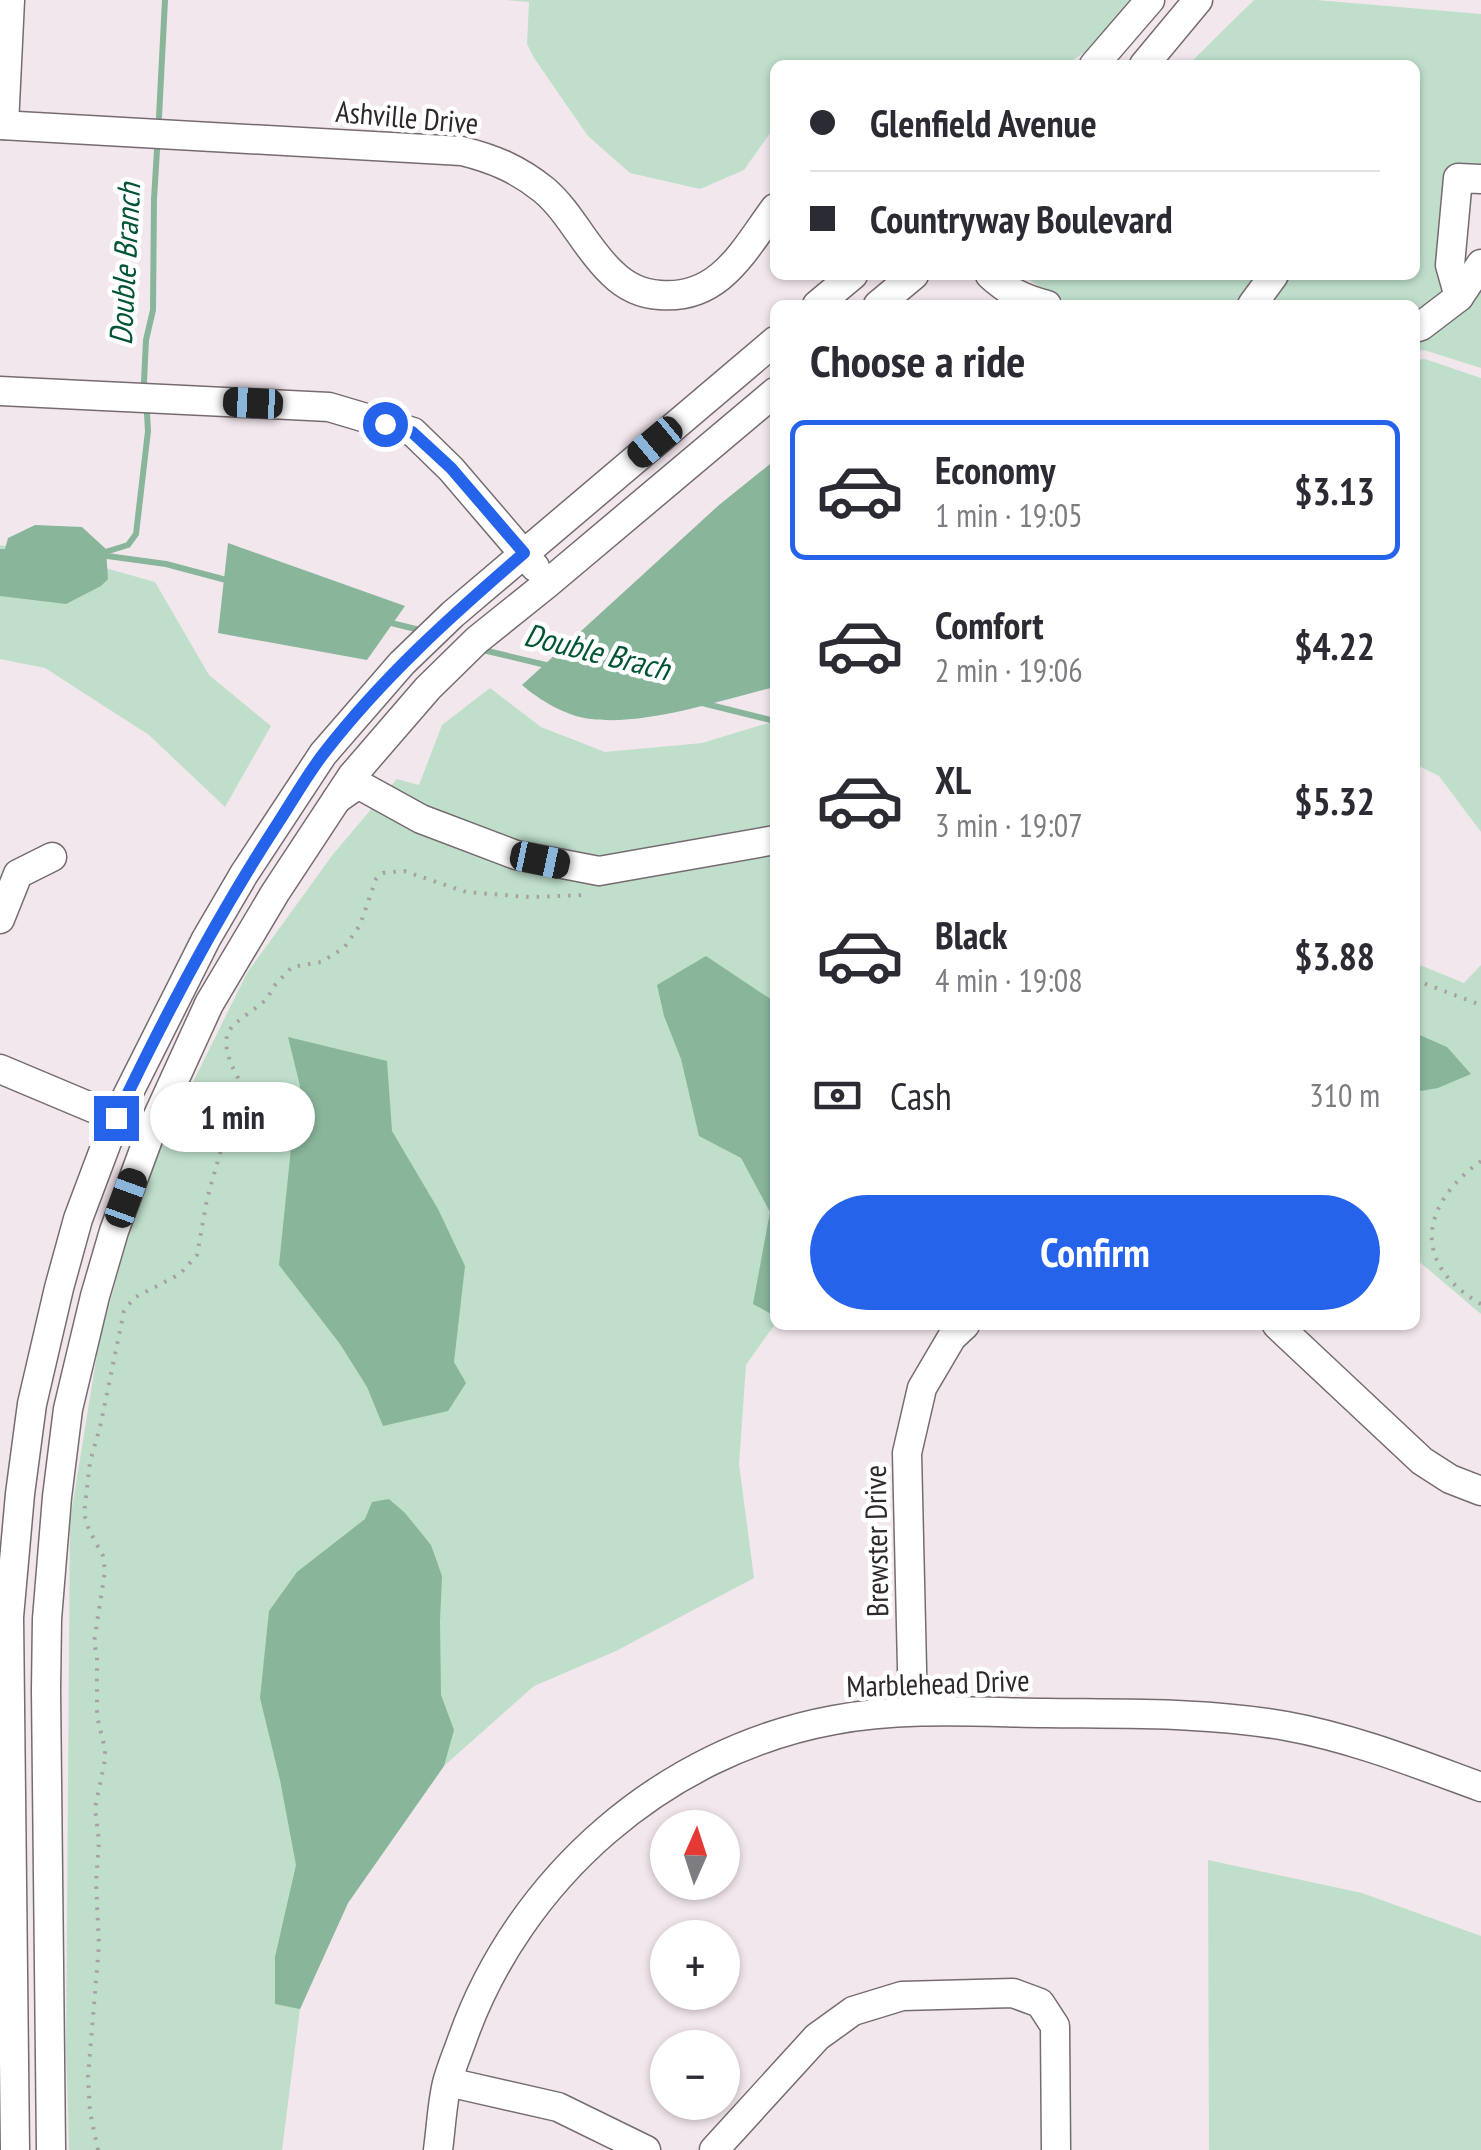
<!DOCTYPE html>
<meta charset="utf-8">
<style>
:root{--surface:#fff;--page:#f2f2f3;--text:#2b2b33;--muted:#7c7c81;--line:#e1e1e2;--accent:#2563eb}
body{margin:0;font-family:"PT Sans Narrow",sans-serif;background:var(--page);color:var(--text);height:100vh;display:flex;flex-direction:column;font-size:38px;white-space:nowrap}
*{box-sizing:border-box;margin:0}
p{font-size:32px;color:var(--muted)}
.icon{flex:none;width:55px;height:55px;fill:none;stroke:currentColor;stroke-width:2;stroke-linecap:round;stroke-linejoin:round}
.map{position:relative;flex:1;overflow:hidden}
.drawer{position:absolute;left:770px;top:300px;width:650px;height:1030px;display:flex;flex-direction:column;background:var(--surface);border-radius:15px;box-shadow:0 2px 8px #0004}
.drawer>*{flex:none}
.banner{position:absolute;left:770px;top:60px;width:650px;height:220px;border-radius:15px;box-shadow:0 2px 8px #0004;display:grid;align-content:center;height:220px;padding:0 40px;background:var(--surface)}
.needle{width:65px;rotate:3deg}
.fabs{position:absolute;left:650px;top:1810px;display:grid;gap:20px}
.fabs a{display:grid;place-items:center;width:90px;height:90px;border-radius:50%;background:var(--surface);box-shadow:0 2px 8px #0004;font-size:50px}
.end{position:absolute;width:45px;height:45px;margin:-22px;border:12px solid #2563eb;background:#fff;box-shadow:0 0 0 5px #fff}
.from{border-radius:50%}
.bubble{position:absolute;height:70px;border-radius:35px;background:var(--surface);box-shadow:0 2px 8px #0004;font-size:32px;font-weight:700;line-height:70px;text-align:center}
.car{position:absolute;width:30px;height:60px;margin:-30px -15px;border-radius:12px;box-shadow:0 0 8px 2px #0007;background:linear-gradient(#222 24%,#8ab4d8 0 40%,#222 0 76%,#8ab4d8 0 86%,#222 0)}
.banner b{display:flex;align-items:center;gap:35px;height:95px;font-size:38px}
.banner b+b{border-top:2px solid var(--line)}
.banner i{width:25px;height:25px;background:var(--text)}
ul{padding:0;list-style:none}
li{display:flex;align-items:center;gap:30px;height:140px;margin:0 20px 15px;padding:0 20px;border:5px solid transparent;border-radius:15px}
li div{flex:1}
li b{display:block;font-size:38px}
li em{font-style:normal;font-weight:700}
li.on{border-color:var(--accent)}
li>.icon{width:90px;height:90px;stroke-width:1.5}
h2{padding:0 40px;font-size:45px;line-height:120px}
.pay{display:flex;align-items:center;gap:25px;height:110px;padding:0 40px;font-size:38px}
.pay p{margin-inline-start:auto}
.primary-button{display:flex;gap:20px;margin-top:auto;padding:20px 40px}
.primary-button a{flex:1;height:115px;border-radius:60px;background:var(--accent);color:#fff;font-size:40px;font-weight:700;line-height:115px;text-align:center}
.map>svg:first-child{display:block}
.green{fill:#bfdfcb}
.water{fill:#89b69b}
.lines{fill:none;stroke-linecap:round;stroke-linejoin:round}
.stream{stroke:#89b69b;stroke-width:6}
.minor-casing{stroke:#766b71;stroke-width:31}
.path{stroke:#a9a0a6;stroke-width:4;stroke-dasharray:2.5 8;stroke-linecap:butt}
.minor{stroke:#fff;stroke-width:28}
.route{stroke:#2563eb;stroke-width:12}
.labels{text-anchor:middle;stroke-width:9;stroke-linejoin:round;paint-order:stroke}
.street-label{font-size:30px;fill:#2d282b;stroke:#fff}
.water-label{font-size:32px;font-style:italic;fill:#015534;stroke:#fff}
</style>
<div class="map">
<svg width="1481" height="2150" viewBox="0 0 1481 2150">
<rect width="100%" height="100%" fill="#f3e7ee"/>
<g class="green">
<polygon points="506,0 1129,0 1085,52 1065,65 775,65 775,126 744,170 700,189 630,173 588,136 534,58 527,44 529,2"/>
<polygon points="1254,0 1316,0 1481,14 1481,167 1459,166 1447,293 1415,316 1415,305 1075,305 1051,294 1022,275 1415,275 1415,65 1188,65"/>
<polygon points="1481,282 1481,368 1424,350 1415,351 1415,339 1471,304 1470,299"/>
<polygon points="1425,359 1481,378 1481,832 1439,776 1415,764 1415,360"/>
<polygon points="0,545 70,558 155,582 209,675 271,726 225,807 149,735 45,668 0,659"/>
<polygon points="490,688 541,727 605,752 702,743 775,721 775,1324 746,1365 739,1464 754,1578 616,1651 534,1686 444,1766 348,1903 300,2009 282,2150 69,2150 66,2048 70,1520 100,1336 144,1181 247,973 334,853 397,779 419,785 442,725"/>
<polygon points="1415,963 1464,983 1481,965 1481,1314 1415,1258"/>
<polygon points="1208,1860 1362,1893 1481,1936 1481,2150 1209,2150"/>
</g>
<g class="water">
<path d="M 775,460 L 775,687 C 721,700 645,726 591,719 C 568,717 539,700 522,685 L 719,505 Z"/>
<polygon points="35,525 82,527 106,549 108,579 101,586 66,604 0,596 0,549 5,549 8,538"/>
<polygon points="228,543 405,606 367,660 218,633"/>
<polygon points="706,956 775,1002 775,1316 753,1304 770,1212 741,1158 699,1136 681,1059 664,1016 657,985"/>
<polygon points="1415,1033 1447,1047 1471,1074 1438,1088 1415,1092"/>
<polygon points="288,1037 387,1061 392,1131 438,1209 465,1266 454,1362 466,1383 448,1411 383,1426 367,1387 340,1344 279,1265 291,1148 300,1086"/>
<polygon points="389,1499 405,1513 431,1545 442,1576 440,1621 441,1695 454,1730 444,1766 348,1903 300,2009 275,2004 275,1957 296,1865 280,1780 260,1698 269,1611 297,1572 365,1519 372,1502"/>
</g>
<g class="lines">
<g class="stream">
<polyline points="159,117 165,0"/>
<polyline points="144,382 146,340 153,310 154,199 157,150"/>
<polyline points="102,553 128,545 136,534 148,431 147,414"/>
<polyline points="100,555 166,564 230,581"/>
<polyline points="387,622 424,631"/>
<polyline points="483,650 550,666"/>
<polyline points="698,702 775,721"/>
</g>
<g class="minor-casing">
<g id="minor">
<polyline points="1094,65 1150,0"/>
<polyline points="1144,65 1198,0"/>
<path d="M 0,125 L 462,151 C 494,159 518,169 544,190 C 571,213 586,249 612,273 C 625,286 642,294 660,295 C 720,300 744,250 775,208"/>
<polyline points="4,125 10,0"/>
<path d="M 990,275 C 1007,291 1024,299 1047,305"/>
<polyline points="1459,297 1450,265 1458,178 1481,179"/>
<polyline points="817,305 853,275"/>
<polyline points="878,305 914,275"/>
<polyline points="1252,305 1274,275"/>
<polyline points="1415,328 1421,326 1459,297 1481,264"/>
<polyline points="0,391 329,407 413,432 451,469 535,567"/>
<polyline points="337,799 354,787 363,787 421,819 516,855 599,871 775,840"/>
<polyline points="0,919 18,874 52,857"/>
<polyline points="0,1069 131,1124"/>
<polyline points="1277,1325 1422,1461 1450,1479 1481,1491"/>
<polyline points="913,1711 907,1453 922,1388 952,1337 965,1325"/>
<polyline points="448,2082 558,2107 646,2150"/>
<polyline points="15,2150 9,1617 20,1494 32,1404 59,1288 78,1219 116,1118 206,939 244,874 323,754 402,663 453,614 775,341"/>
<polyline points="51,2150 46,1690 47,1619 57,1497 68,1409 95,1296 114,1231 151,1131 209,1004 275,893 352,776 428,688 477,640 548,583 775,392"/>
<path d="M 438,2150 C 441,2128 442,2104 447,2083 C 451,2068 457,2054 462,2040 C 519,1878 664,1751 834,1720 C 903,1707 975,1712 1045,1713 C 1126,1714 1207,1712 1286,1726 C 1353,1738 1418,1764 1481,1787"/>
<polyline points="714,2150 817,2037 853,2011 902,1996 1013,1993 1040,2003 1055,2026 1056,2150"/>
</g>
</g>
<g class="path">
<polyline points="1415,980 1481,1005"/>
<path d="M 1481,1161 C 1420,1205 1411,1264 1481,1304"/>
<polyline points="98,2150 90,2112 88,2077 99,1945 96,1883 99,1841 95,1808 105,1760 105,1749 97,1716 97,1656 94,1642 105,1571 103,1556 89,1530 84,1514 90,1462 100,1427 124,1311 134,1298 180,1274 197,1255 207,1199 224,1139 243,1113 245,1103 244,1090 230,1062 226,1045 227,1034 233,1025 266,1000 275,985 292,967 321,962 344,948 360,925 376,879 383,873 404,871 466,892 529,897 588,895"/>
</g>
<use href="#minor" class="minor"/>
</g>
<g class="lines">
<path class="route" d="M 116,1118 C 164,1017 216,918 278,823 C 293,800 307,775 324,753 C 382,678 452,615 524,553 L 451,468 L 412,432 L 385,424"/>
</g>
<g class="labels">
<g class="street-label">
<text transform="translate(407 118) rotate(5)" y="10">Ashville Drive</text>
<text transform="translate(877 1541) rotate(-91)" y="10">Brewster Drive</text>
<text transform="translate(938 1684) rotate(-2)" y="10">Marblehead Drive</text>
</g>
<g class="water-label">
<text transform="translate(125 264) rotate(-87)" y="11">Double Branch</text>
<text transform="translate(597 652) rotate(14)" y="11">Double Brach</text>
</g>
</g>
</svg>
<div class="fabs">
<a><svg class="needle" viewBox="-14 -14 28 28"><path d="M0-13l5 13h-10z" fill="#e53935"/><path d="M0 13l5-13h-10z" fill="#7c7c81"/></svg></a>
<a>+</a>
<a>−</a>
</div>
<i class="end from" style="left:385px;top:424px"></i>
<i class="end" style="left:116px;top:1118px"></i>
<div class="bubble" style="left:150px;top:1082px;width:165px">1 min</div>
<i class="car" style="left:253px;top:403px;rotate:273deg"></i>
<i class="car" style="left:655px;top:442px;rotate:230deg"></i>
<i class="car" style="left:540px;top:860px;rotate:102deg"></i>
<i class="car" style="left:126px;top:1198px;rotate:20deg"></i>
<div class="banner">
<b><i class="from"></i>Glenfield Avenue</b>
<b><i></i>Countryway Boulevard</b>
</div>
<section class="drawer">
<h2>Choose a ride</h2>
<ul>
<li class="on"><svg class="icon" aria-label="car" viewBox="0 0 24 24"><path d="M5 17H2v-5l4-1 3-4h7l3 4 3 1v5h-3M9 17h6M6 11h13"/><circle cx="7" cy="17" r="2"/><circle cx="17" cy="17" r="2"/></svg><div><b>Economy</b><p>1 min · 19:05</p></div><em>$3.13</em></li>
<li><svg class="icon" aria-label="car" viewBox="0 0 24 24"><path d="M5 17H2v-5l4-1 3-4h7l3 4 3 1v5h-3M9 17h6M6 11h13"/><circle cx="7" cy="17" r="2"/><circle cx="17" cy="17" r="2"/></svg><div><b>Comfort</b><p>2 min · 19:06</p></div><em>$4.22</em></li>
<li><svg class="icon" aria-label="car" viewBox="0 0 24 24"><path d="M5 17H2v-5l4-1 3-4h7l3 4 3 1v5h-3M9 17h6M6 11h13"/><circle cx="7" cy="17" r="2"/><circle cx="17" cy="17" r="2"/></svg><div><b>XL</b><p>3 min · 19:07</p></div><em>$5.32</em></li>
<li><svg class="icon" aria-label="car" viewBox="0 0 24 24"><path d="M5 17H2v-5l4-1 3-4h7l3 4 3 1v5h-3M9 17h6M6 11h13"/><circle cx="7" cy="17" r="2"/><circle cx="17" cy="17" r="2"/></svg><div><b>Black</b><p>4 min · 19:08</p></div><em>$3.88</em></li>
</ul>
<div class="pay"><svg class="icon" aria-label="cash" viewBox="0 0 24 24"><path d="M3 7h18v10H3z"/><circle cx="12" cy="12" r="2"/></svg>Cash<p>310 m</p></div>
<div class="primary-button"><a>Confirm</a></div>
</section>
</div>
